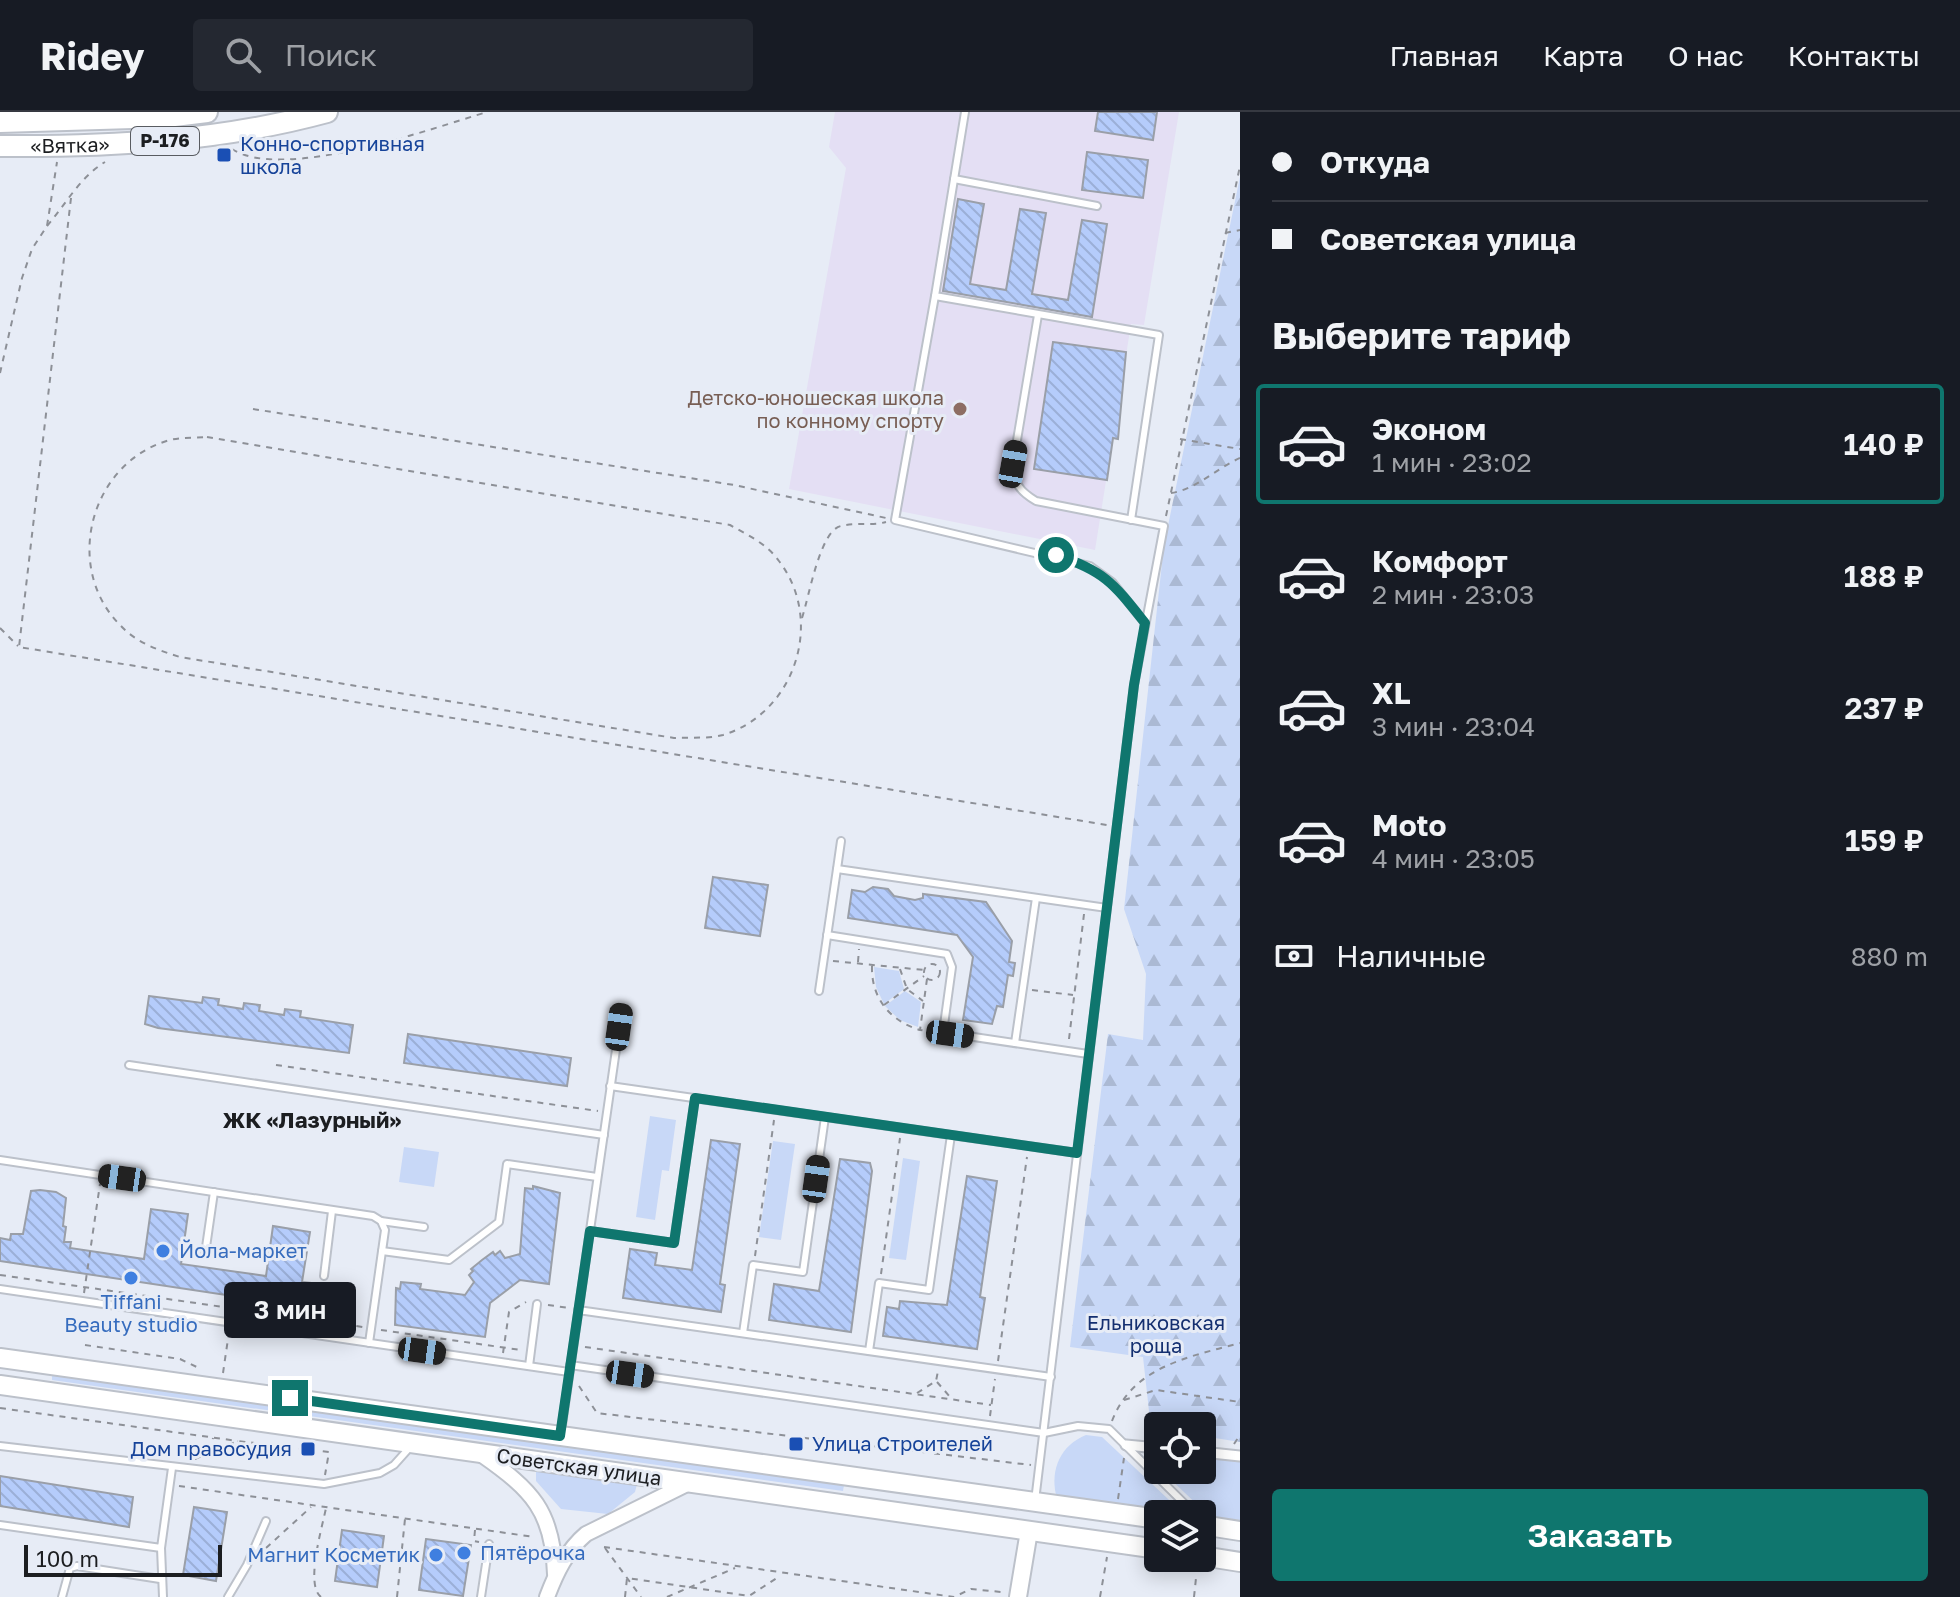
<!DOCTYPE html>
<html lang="ru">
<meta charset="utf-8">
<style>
:root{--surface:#171b24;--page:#242831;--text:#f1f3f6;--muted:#9ea1a6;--line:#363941;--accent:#0f766e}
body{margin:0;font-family:"Golos Text",sans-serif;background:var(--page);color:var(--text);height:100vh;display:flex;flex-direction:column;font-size:30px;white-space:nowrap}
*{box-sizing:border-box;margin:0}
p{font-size:26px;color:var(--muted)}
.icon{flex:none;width:44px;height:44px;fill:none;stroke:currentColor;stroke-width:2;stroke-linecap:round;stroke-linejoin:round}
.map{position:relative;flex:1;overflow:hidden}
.sheet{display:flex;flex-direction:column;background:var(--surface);width:720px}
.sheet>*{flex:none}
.guide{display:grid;align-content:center;height:176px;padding:0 32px;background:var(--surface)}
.tools{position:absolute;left:1144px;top:1300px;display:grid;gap:16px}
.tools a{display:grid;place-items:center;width:72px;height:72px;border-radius:8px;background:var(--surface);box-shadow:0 4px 20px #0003;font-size:40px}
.scale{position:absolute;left:24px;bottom:20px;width:198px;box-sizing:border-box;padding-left:8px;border:4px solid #1c1e21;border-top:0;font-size:22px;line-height:28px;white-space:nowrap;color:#1c1e21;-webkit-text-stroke:6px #e7ecf6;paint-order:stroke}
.end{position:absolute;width:36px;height:36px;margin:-18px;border:10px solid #0f766e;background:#fff;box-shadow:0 0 0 4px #fff}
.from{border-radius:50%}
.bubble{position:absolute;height:56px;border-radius:8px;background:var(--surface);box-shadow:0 4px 20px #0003;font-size:26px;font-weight:600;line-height:56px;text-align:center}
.car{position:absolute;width:24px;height:48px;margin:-24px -12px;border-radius:10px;box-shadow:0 0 6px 2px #0007;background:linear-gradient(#222 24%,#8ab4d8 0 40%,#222 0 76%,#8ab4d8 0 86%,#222 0)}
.guide b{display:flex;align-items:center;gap:28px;height:76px;font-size:30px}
.guide b+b{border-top:2px solid var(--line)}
.guide i{width:20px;height:20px;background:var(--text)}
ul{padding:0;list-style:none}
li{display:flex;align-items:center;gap:24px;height:120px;margin:0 16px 12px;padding:0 16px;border:4px solid transparent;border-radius:8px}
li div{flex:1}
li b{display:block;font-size:30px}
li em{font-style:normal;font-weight:600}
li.active{border-color:var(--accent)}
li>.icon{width:72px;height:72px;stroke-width:1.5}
h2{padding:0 32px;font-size:36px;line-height:96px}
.pay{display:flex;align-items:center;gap:20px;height:88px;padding:0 32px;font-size:30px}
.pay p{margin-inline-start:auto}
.button{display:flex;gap:16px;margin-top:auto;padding:16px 32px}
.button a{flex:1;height:92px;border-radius:8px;background:var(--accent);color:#fff;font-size:32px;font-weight:600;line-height:92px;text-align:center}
header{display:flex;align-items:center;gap:48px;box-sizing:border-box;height:112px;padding:0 40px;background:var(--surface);border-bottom:2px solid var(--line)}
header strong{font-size:38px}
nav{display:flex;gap:44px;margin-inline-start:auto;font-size:28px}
.search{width:560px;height:72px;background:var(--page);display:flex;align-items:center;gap:20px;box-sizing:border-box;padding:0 28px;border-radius:8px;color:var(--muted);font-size:30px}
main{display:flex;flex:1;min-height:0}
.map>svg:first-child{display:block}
.education{fill:#e4dff4}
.green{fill:#c8d8f7}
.forest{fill:url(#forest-firs)}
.building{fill:url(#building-back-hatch);stroke:#9a9fa8;stroke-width:2}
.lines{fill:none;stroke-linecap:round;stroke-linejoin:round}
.service-casing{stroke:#bcc1ca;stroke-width:10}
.pedestrian-casing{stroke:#bcc1ca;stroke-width:13}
.tertiary-casing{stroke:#bcc1ca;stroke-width:18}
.secondary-casing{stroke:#bcc1ca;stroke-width:20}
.primary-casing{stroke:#bcc1ca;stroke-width:22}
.trunk-casing{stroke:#bcc1ca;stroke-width:24}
.path{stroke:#8d9097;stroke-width:2;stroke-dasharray:6 6;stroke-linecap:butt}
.service{stroke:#fff;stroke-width:6}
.pedestrian{stroke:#fff;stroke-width:9}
.tertiary{stroke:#fff;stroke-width:14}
.secondary{stroke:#fff;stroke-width:16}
.primary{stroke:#fff;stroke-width:18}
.trunk{stroke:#fff;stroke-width:20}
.route{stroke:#0f766e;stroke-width:10}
.transit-dot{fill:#1a4fb4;stroke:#e7ecf6;stroke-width:3}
.education-dot{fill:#8d6e63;stroke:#e7ecf6;stroke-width:3}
.shop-dot{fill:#3f7fe0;stroke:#e7ecf6;stroke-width:3}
.labels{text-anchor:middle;stroke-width:6;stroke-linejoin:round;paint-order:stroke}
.shield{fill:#e7ecf6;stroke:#595c61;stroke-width:2}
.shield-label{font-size:18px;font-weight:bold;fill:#1c1e21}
.transit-label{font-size:20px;fill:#164399;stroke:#e7ecf6;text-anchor:start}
.street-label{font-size:20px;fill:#1c1e21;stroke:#e7ecf6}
.education-label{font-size:20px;fill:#785e54;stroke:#e7ecf6;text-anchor:end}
.shop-label{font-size:20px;fill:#366cbe;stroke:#e7ecf6;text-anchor:start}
.park-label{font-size:20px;fill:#142f70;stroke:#e7ecf6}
.neighbourhood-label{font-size:22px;font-weight:bold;fill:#1c1e21;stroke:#e7ecf6}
</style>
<header>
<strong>Ridey</strong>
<div class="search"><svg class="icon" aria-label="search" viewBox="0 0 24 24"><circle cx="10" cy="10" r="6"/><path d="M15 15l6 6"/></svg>Поиск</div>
<nav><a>Главная</a><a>Карта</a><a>О нас</a><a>Контакты</a></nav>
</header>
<main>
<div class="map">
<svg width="1240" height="1485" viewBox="0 0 1240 1485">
<defs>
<pattern id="forest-firs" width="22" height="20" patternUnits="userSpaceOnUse" patternTransform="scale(2)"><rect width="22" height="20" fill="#c8d8f7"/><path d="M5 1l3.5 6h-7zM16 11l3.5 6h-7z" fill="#abb9d3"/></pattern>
<pattern id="building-back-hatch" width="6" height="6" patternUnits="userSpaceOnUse" patternTransform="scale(2)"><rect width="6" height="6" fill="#b5ccfb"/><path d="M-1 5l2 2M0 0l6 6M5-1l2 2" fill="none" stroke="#9bafd7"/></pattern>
</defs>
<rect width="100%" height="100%" fill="#e7ecf6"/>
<polygon class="education" points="835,0 1179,0 1144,213 1131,212 1095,438 789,377 846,56 829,35"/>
<g class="green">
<polygon points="874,855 899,859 904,877 884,892 876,875"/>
<polygon points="905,879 921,890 918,915 900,908 885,894"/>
<polygon points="650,1004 676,1008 669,1059 662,1058 655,1108 636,1105"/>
<polygon points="773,1029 795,1032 781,1128 759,1125"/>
<polygon points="404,1035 439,1040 434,1075 399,1070"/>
<polygon points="903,1046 920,1049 906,1148 889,1146"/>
<polygon points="52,1262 844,1373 843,1379 52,1268"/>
<path d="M 1086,1323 L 1102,1325 L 1184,1402 L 1056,1383 C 1050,1357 1061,1333 1086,1323 Z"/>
<polygon points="1202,1344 1240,1350 1240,1408 1209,1404 1161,1358 1202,1358"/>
<polygon points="536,1359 637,1372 635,1380 608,1402 561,1397 536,1369"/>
</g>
<polygon class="forest" points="1240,65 1240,1330 1202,1324 1202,1314 1158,1314 1158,1318 1151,1317 1143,1245 1070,1235 1108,922 1143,928 1146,862 1124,797 1164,433"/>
<g class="building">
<polygon points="1098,0 1157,0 1153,28 1095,19"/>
<polygon points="1087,40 1148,48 1143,86 1082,78"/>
<polygon points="958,87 984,92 970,172 1006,178 1020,97 1046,101 1032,182 1068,188 1082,108 1107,112 1092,205 943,179"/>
<polygon points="1053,230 1126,240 1118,327 1113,326 1107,368 1034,357"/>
<polygon points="713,765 768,773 760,824 705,816"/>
<polygon points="873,775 888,777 894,784 915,788 923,786 923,782 986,790 1012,829 1009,850 1015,851 1013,864 1008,863 1003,895 997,894 992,912 963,908 973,845 957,823 848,806 852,778 865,780"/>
<polygon points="149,884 202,891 203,885 219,887 218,893 243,897 244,891 260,893 259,899 284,903 285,897 301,899 300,905 353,913 349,941 158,916 145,912"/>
<polygon points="408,922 571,946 567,974 404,951"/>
<polygon points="711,1028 740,1032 720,1172 725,1173 721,1200 623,1186 630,1137 657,1141 655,1153 692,1158"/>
<polygon points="840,1047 870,1051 872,1059 851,1220 769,1208 774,1172 819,1179"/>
<polygon points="967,1064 997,1069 980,1185 985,1186 977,1237 883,1224 887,1195 899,1197 900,1189 947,1193"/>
<polygon points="533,1074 560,1081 549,1172 520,1168 490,1191 485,1225 395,1213 396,1176 400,1177 401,1170 421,1172 420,1177 465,1183 474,1170 469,1163 473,1159 471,1157 482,1148 493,1140 495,1143 500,1139 505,1146 520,1142 525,1076 533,1077"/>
<polygon points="40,1078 56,1080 66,1086 63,1114 66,1115 64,1130 71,1130 70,1136 144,1147 151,1097 188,1102 181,1152 266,1164 273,1114 310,1120 302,1170 330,1173 326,1198 0,1149 0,1126 10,1128 11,1122 23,1122 31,1079"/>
<polygon points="0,1364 133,1385 129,1415 0,1394"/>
<polygon points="194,1395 227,1400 216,1469 183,1463"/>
<polygon points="342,1418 384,1424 377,1475 335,1469"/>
<polygon points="426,1427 471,1433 463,1484 419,1478"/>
</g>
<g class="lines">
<g class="service-casing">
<g id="service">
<polyline points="965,0 935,184 1159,223 1131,408"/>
<polyline points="954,67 1097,94"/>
<polyline points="935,184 895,408 1090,454 1112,470 1145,511"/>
<polyline points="837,757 841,729"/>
<polyline points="827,823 947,842 952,855 944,913 947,921 1088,942"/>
<polyline points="819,879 837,757 1107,796"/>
<polyline points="1015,931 1036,786"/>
<polyline points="129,953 604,1023"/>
<polyline points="610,974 951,1023"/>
<polyline points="0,1048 373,1104 381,1109 385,1118 369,1231"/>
<polyline points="381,1109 424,1115"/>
<polyline points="590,1119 674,1131 695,986"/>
<polyline points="382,1139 449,1148 499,1110 507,1052 597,1065"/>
<polyline points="205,1142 214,1080"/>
<polyline points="324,1164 332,1099"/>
<polyline points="0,1177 569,1260"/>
<polyline points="578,1198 1051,1265"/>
<polyline points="743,1221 753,1153 803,1160 825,1005"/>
<polyline points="869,1239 879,1171 929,1178 951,1023 1077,1041"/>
<polyline points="570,1253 1044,1321 1078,1314 1109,1317 1195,1402"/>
<polyline points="529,1254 537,1192"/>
<polyline points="561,1320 622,896"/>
<polyline points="0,1334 324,1372 380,1361 394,1353 411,1334"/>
<path d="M 1035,1389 L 1134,573 L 1164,414 L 1036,389 C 1019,379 1014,371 1013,352 L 1038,203"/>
<polyline points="0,1413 161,1436 172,1356"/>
<polyline points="161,1436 163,1485"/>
<polyline points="62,1485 70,1456 77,1454 160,1467"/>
<polyline points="228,1485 247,1453 266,1409"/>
<polyline points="481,1485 489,1432"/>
</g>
</g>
<g class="pedestrian-casing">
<g id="pedestrian">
<polyline points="1126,1333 1158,1336"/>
<polyline points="1202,1340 1240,1344"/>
</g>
</g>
<g class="tertiary-casing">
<g id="tertiary">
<path d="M 482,1343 C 532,1378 553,1399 555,1462"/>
<path d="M 547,1485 C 556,1461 567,1438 586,1422 L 689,1371"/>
</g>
</g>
<g class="secondary-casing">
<polyline id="secondary" points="1018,1485 1029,1419"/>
</g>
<g class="primary-casing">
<g id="primary">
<polyline points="0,1246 1158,1407"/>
<polyline points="0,1273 1158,1437"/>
<polyline points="1202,1413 1240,1419"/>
<polyline points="1202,1444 1240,1450"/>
</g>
</g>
<g class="trunk-casing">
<g id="trunk">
<polyline points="0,10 166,5 207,0"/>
<path id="s1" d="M 0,34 C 111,35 220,29 327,0"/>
</g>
</g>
<g class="path">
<path d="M 232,37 C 283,70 430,17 487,0"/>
<polyline points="71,86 19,535 1107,713"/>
<path d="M 47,114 C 66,92 80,65 105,50"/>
<polyline points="1225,121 1240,118"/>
<polyline points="0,261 22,166 32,137 47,114 57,50"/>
<polyline points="253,297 734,373 886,406"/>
<path d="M 207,325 L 730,413 C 748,423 767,432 779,449 C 825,509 795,601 723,623 C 708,627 689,625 674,626 L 180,545 C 158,538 137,531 121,514 C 62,456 90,350 170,328 C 182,325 195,326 207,325 Z"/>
<polyline points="1180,327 1240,337"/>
<path d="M 1171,381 C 1195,378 1217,356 1240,346"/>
<polyline points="1166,404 1240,54"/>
<path d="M 802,506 C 809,485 820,418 841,414 C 856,410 871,414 886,410"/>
<polyline points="0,516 18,534"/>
<polyline points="833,849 924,858"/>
<polyline points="858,850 859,837"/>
<circle cx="932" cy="860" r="8"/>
<path d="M 872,854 C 871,886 890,909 920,918"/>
<polyline points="900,857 907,877 923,889"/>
<polyline points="927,867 920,918 934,920"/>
<polyline points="1032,878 1073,883"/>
<polyline points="884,893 924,864"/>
<polyline points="1069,927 1084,802"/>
<polyline points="276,953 598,999"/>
<polyline points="755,1144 774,1008"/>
<polyline points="881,1162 900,1026"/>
<polyline points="0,1163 363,1215"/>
<polyline points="84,1181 100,1072"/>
<polyline points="548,1193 569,1196"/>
<polyline points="381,1218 521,1238"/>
<polyline points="85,1233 180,1247 201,1257"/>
<polyline points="585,1235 991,1293"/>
<polyline points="503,1241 509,1200 526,1190"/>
<polyline points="998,1249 1027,1045"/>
<polyline points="223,1261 229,1220"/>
<polyline points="937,1270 951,1286"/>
<polyline points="579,1274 597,1301 1031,1353"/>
<polyline points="917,1281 936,1269 938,1259"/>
<polyline points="1124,1288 1156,1278 1240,1290"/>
<polyline points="0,1296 238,1329"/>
<polyline points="990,1304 995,1267"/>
<path d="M 1112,1309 C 1133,1254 1189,1245 1240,1231"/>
<polyline points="1234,1332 1240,1323"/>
<polyline points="211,1339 213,1326"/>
<polyline points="195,1347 238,1329 329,1340 325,1363"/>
<polyline points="179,1374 534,1425"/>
<polyline points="1118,1387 1124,1346"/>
<polyline points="475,1418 474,1429 479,1430"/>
<polyline points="604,1435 954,1485 971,1477 1001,1480"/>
<polyline points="266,1436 311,1395"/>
<polyline points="605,1436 641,1485"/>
<path d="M 321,1485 C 305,1473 322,1416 326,1396"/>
<polyline points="397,1485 405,1407"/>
<polyline points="625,1485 627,1466 749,1484 780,1464"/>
<polyline points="667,1485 735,1456"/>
<polyline points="1100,1485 1107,1445"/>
<polyline points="1194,1485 1196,1466"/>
</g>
<use href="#service" class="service"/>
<use href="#pedestrian" class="pedestrian"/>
<use href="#tertiary" class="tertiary"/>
<use href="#secondary" class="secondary"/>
<use href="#primary" class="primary"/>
<use href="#trunk" class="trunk"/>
</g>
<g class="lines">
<path class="route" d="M 290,1286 L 560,1324 L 590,1119 L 674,1131 L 695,986 L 1077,1041 L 1134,573 L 1145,511 C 1114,472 1105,459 1056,443"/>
</g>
<g class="transit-dot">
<rect x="216" y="35" width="16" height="16" rx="4"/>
<rect x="788" y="1324" width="16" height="16" rx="4"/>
<rect x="300" y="1329" width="16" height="16" rx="4"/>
</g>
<circle class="education-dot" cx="960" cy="297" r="8"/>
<g class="shop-dot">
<circle cx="163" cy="1139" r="8"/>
<circle cx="131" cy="1166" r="8"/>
<circle cx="464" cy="1441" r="8"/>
<circle cx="436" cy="1443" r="8"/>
</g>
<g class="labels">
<rect class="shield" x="131" y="15" width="68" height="28" rx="6"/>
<g class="shield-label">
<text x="165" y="35">Р-176</text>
</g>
<g class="transit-label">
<text x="240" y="39">Конно-спортивная<tspan x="240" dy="23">школа</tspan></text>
<text x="812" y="1339">Улица Строителей</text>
<text x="292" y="1344" text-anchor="end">Дом правосудия</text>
</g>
<g class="street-label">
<text dy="7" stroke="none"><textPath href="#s1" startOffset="70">«Вятка»</textPath></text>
<text transform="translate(579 1355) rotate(8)" y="7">Советская улица</text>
</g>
<g class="education-label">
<text x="944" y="293">Детско-юношеская школа<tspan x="944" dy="23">по конному спорту</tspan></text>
</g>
<g class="shop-label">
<text x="179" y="1146">Йола-маркет</text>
<text x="131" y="1197" text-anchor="middle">Tiffani<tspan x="131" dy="23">Beauty studio</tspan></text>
<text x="480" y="1448">Пятёрочка</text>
<text x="420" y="1450" text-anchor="end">Магнит Косметик</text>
</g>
<g class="park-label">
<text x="1156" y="1218">Ельниковская<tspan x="1156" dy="23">роща</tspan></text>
</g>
<g class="neighbourhood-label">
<text x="312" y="1016">ЖК «Лазурный»</text>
</g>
</g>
</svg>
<div class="tools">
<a><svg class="icon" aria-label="locate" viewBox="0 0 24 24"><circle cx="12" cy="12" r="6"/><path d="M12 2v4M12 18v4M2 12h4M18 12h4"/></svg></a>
<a><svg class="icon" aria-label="layers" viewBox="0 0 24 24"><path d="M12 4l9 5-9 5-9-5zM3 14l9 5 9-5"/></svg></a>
</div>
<div class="scale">100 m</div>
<i class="end from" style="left:1056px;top:443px"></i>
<i class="end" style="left:290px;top:1286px"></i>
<div class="bubble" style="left:224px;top:1170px;width:132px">3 мин</div>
<i class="car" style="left:1013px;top:352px;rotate:10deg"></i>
<i class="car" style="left:619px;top:915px;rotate:8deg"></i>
<i class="car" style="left:950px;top:922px;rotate:98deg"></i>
<i class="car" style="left:122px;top:1066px;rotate:278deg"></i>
<i class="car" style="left:816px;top:1067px;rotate:8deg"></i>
<i class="car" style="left:422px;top:1239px;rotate:98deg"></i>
<i class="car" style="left:630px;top:1262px;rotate:98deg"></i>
</div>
<section class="sheet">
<div class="guide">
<b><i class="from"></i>Откуда</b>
<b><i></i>Советская улица</b>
</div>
<h2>Выберите тариф</h2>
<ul>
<li class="active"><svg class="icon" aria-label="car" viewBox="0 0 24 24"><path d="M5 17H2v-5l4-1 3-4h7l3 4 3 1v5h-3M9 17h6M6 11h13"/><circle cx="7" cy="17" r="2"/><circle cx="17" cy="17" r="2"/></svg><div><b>Эконом</b><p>1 мин · 23:02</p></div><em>140 ₽</em></li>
<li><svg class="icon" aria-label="car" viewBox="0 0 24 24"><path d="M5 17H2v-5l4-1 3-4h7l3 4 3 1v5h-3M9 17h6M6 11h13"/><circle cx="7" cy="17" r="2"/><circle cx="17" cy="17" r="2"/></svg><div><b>Комфорт</b><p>2 мин · 23:03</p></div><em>188 ₽</em></li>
<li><svg class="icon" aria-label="car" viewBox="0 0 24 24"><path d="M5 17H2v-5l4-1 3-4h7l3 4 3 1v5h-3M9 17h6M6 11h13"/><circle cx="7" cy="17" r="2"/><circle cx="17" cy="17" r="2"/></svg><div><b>XL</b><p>3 мин · 23:04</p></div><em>237 ₽</em></li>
<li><svg class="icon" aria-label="car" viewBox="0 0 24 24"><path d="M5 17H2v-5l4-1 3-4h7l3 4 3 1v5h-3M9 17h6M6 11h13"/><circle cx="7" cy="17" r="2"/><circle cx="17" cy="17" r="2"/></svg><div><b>Moto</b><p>4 мин · 23:05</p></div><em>159 ₽</em></li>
</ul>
<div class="pay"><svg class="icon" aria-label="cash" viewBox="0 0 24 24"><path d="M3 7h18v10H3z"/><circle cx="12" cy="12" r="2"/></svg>Наличные<p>880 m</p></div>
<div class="button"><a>Заказать</a></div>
</section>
</main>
